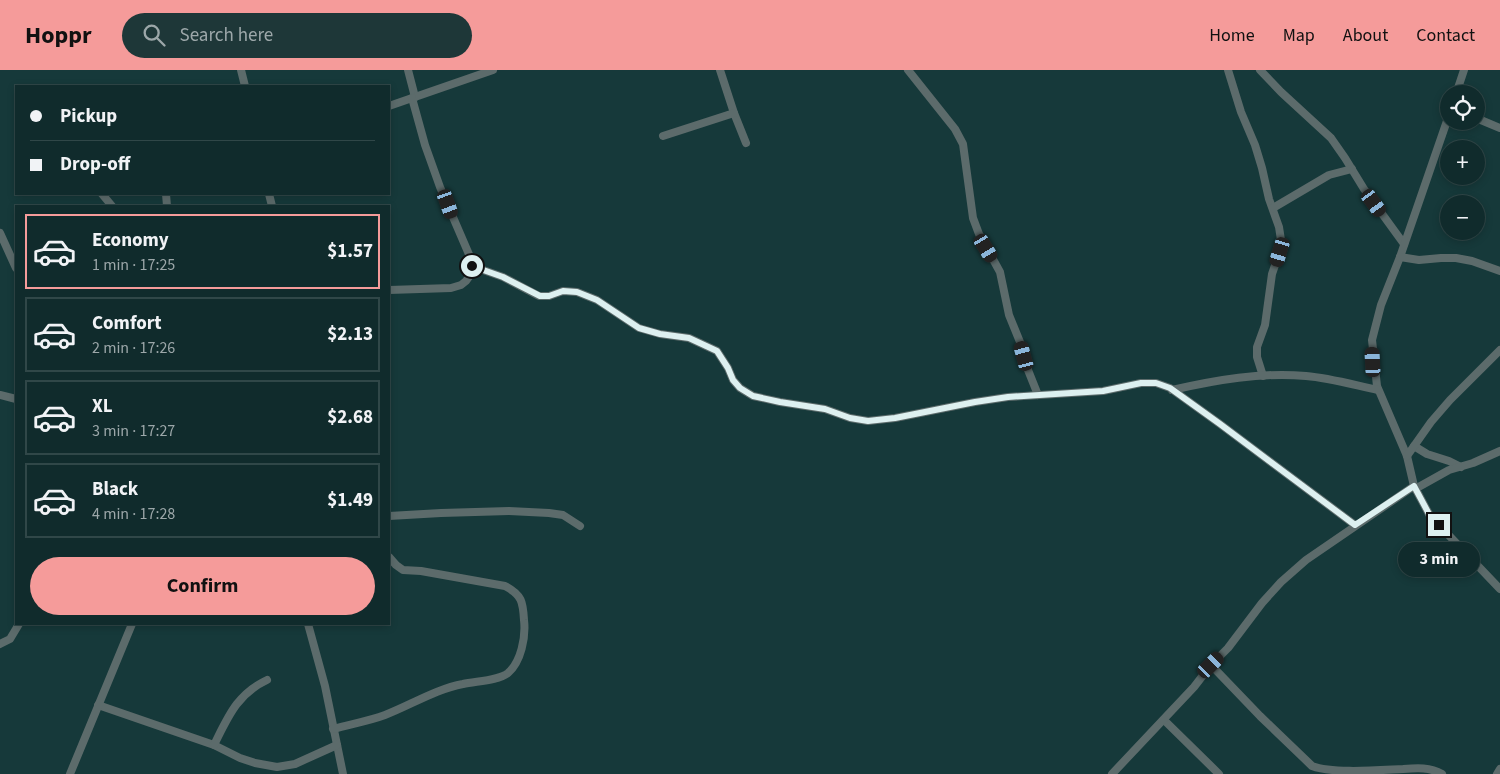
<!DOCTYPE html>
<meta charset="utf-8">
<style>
:root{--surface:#102b2c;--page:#1e3738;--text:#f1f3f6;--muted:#9ca7a9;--line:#304748;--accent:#f59b9a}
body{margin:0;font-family:"Source Sans 3",sans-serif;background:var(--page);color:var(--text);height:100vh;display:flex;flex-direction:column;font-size:19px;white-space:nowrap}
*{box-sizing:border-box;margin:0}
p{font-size:16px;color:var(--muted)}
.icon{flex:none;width:28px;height:28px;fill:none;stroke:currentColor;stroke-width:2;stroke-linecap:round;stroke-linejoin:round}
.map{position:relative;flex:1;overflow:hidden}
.details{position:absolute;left:15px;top:135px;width:375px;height:420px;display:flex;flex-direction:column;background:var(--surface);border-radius:0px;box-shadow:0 2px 8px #0003,0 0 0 1px var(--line)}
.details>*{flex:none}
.hud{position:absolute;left:15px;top:15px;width:375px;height:110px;border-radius:0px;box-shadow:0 2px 8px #0003,0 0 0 1px var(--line);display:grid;align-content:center;height:110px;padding:0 15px;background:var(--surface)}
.tools{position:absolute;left:1440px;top:15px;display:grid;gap:10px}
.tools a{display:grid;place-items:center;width:45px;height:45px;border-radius:50%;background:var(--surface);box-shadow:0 2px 8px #0003,0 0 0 1px var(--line);font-size:25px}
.end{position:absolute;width:22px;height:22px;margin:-11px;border:6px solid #ddf0f0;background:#111;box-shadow:0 0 0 2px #111}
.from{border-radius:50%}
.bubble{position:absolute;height:35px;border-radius:18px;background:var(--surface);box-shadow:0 2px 8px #0003,0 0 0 1px var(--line);font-size:16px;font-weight:700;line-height:35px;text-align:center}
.car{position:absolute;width:15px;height:30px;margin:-15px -8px;border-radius:6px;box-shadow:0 0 4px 1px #0007;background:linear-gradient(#222 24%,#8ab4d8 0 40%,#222 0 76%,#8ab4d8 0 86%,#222 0)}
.hud b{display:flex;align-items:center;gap:18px;height:48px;font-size:19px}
.hud b+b{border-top:1px solid var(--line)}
.hud i{width:12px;height:12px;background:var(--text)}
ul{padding:9px 0 0;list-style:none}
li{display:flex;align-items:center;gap:15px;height:75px;margin:0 10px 8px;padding:0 5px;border:2px solid var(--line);border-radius:0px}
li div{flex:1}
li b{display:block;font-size:19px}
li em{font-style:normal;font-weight:700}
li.current{border-color:var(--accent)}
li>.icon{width:45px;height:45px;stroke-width:1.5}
.button{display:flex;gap:10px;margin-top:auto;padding:10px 15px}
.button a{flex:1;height:58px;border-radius:30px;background:var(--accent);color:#111;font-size:20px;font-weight:700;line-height:58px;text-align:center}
header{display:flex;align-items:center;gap:30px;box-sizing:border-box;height:70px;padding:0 25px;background:var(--accent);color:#111}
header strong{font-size:24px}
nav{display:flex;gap:28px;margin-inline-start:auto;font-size:18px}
.search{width:350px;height:45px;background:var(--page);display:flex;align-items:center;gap:12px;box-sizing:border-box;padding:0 18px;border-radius:28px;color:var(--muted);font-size:19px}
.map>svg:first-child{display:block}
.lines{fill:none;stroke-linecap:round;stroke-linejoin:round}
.minor{stroke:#5c6b6b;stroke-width:8}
.route{stroke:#ddf0f0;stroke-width:6}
</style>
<header>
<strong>Hoppr</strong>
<div class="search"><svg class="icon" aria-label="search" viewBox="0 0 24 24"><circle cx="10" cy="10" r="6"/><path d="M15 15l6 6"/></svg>Search here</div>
<nav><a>Home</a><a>Map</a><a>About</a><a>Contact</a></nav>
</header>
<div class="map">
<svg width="1500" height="704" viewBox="0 0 1500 704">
<rect width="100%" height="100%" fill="#16393a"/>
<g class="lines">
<g class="minor">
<polyline points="241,0 245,16"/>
<polyline points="408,0 415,27"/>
<polyline points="720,0 734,43 746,73"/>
<polyline points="908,0 955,59 963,74 973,148 979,164 1000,202 1009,245 1020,272 1028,300 1038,325"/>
<polyline points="1228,0 1241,42 1255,75 1262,98 1269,129 1279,157 1281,170 1280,181 1272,204 1265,255 1257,277 1257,287 1263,306"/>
<polyline points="1260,0 1281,22 1331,68 1345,88 1364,119 1404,174"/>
<polyline points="1456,24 1464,0"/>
<polyline points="389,36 493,0"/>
<polyline points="1449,45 1400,187 1381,235 1372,270 1377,316 1407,386 1414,416 1429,444 1439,455 1500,519"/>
<polyline points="1476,48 1500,58"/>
<polyline points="663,66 734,43"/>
<polyline points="102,124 112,136"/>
<polyline points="166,124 167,136"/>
<polyline points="269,124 272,136"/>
<polyline points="1273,138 1329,105 1352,99"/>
<polyline points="0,163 16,198"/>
<polyline points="1400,187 1419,190 1441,188 1456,188 1472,191 1500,201"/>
<polyline points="472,196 503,207 539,226 549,226 563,221 577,222 597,230 639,258 660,264 689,268 717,281 728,298 733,310 740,318 753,326 780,332 825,339 850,348 868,351 895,348 975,332 1008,327 1103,321 1141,313 1156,313 1170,318 1220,354 1355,455"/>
<polyline points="389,220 451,218 461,215 466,211 471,204 471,189 440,117 425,75 412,28"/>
<path d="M 1172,320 C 1216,310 1261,302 1306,306 C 1330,308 1354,315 1378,320"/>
<polyline points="0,325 16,329"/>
<polyline points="1414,376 1427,384 1449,391 1461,397"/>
<polyline points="1407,386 1431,352 1450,330 1500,280"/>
<polyline points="1415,419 1449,400 1473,393 1500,381"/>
<polyline points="389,446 441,443 509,441 549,443 563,445 580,456"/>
<polyline points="308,554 325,616 343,704"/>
<polyline points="0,574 10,569 19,554"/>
<path d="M 1211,595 L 1260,646 L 1312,696 C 1333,704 1380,700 1403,699 C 1417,698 1430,697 1442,704"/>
<polyline points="98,635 214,675 240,688 255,693 277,697 295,694 337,675"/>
<polyline points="1164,650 1219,704"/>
<path d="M 333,659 C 351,654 369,651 385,645 C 411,635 436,619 463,614 C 475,611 498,611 508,603 C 521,592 526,567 524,550 C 523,532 522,525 505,516 L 421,501 L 403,500 L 396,495 L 389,487"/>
<path d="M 214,675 C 228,647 237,624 267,610"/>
<polyline points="70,704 132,554"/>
<polyline points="1112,704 1194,617 1211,595 1228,578 1262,533 1281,512 1306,490 1414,416"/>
<polyline points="1497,704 1500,699"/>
</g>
</g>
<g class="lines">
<polyline class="route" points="472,196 503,207 540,226 549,226 563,221 577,222 597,230 639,258 660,264 689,268 717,281 728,298 733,310 740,318 753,326 780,332 825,339 850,348 868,351 895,348 975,332 1008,327 1103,321 1141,313 1156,313 1170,318 1220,354 1355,455 1414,416 1429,444 1439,455"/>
</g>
</svg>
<div class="tools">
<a><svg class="icon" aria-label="locate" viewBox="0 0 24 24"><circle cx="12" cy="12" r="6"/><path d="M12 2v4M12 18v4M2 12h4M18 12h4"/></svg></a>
<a>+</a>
<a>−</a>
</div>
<i class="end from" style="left:472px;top:196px"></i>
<i class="end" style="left:1439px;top:455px"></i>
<div class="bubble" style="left:1398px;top:472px;width:82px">3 min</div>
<i class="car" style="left:1374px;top:133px;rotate:144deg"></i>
<i class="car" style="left:448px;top:134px;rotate:160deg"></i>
<i class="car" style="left:986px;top:178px;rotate:149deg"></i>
<i class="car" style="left:1280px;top:182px;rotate:197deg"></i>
<i class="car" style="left:1024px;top:286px;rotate:345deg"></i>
<i class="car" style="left:1373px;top:292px;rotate:357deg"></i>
<i class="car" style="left:1211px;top:595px;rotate:45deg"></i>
<div class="hud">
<b><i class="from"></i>Pickup</b>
<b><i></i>Drop-off</b>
</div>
<section class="details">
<ul>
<li class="current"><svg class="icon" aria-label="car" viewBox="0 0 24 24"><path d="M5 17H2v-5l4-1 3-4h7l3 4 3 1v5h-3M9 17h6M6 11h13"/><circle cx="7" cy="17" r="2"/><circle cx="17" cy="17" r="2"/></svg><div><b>Economy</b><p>1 min · 17:25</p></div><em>$1.57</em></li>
<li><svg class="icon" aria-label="car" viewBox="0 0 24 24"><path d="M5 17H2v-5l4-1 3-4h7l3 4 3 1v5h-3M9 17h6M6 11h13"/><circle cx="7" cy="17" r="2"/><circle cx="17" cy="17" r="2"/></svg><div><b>Comfort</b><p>2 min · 17:26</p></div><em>$2.13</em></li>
<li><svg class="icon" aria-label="car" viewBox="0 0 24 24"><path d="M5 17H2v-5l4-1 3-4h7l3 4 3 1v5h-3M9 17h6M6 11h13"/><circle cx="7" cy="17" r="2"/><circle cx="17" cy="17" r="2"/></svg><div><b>XL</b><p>3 min · 17:27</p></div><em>$2.68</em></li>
<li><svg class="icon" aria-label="car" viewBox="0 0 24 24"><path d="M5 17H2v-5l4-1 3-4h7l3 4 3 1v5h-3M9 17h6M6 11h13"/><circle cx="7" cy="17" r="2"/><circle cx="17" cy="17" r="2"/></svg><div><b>Black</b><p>4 min · 17:28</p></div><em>$1.49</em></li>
</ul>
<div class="button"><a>Confirm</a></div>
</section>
</div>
